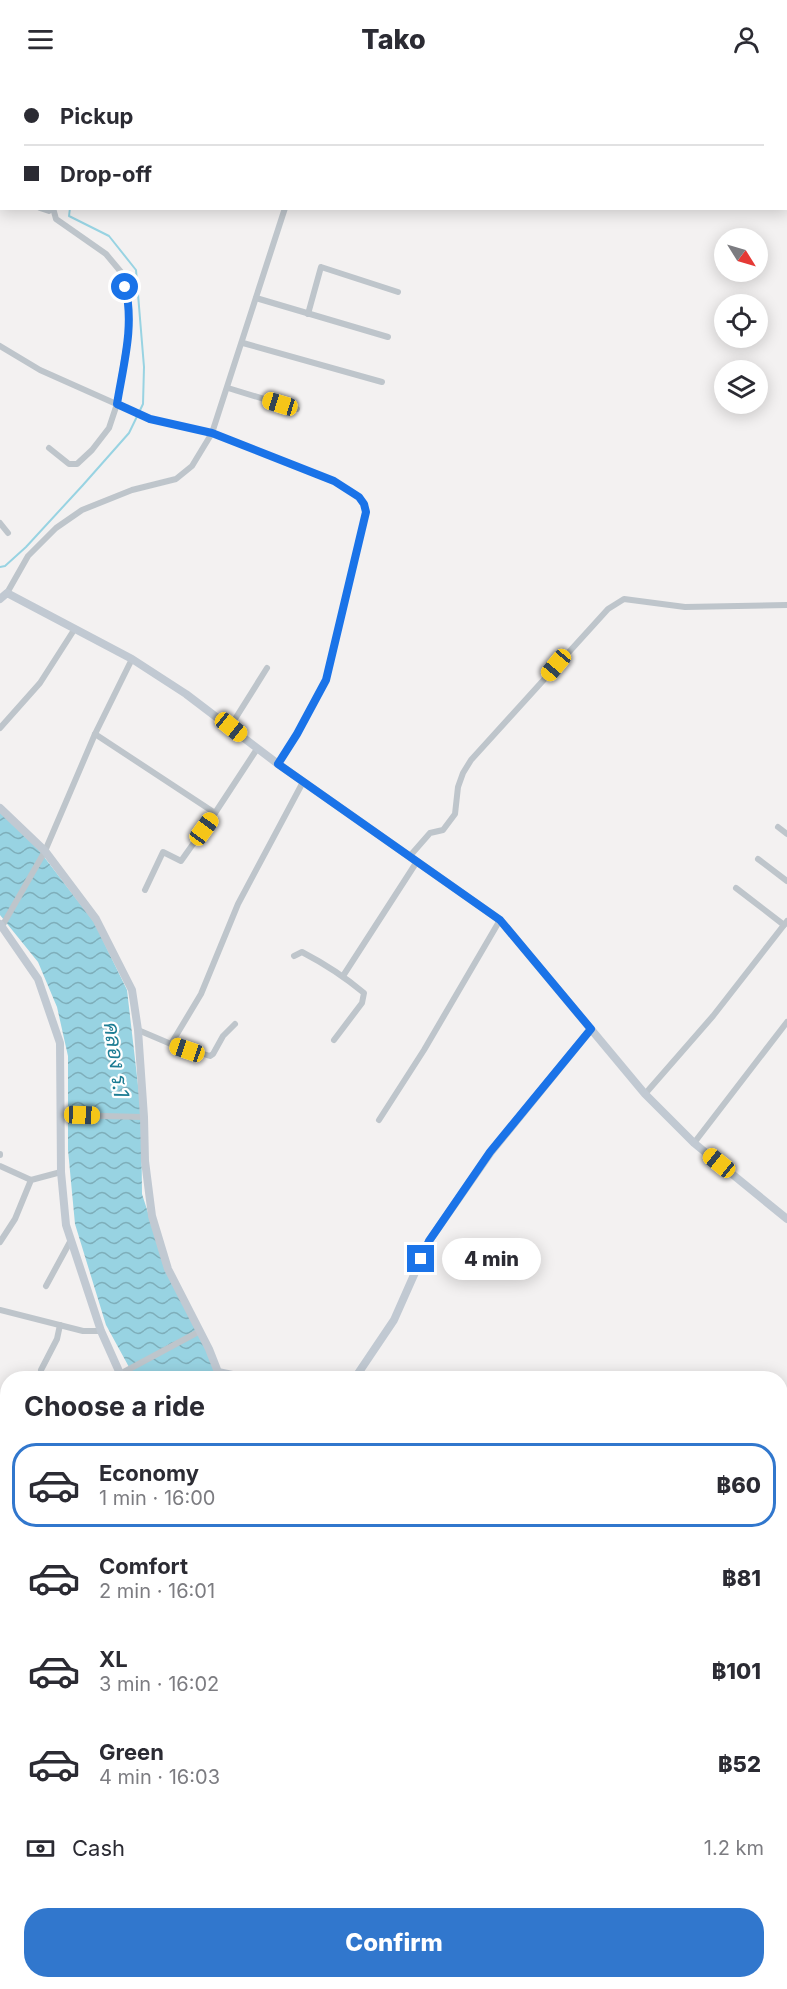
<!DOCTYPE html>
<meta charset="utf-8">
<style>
:root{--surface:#fff;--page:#f2f2f3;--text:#2b2b33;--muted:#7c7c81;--line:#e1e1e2;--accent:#3177cd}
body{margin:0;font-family:Inter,Sarabun,sans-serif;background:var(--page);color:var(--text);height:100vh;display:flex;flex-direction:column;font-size:22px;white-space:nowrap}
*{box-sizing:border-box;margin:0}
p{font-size:20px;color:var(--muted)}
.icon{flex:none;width:33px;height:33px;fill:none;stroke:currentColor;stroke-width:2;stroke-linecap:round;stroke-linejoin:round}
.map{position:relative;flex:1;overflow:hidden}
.panel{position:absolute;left:0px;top:1293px;width:788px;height:618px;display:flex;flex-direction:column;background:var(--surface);border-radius:24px 24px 0 0;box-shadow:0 3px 15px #0003}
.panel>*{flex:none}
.hud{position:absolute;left:0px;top:0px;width:788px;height:132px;box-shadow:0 3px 15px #0003;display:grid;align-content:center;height:132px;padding:0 24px;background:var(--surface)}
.needle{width:39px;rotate:127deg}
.fabs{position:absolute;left:714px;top:150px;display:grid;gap:12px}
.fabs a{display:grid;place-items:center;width:54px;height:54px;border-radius:50%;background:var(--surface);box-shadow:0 3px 15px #0003;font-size:30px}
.end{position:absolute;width:27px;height:27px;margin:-14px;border:8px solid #1a73e8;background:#fff;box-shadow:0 0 0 3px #fff}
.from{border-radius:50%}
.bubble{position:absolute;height:42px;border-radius:21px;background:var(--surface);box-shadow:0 3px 15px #0003;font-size:20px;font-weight:800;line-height:42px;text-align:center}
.car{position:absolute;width:18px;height:36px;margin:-18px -9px;border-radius:8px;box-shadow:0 0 4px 2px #0007;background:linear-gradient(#f5c518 24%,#345 0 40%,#f5c518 0 76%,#345 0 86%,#f5c518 0)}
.hud b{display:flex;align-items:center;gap:21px;height:57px;font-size:22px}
.hud b+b{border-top:2px solid var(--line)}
.hud i{width:15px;height:15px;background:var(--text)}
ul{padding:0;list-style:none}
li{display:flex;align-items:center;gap:18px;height:84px;margin:0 12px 9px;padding:0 12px;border:3px solid transparent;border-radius:24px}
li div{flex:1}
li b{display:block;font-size:22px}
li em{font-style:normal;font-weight:800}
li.selected{border-color:var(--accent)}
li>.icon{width:54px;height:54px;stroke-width:1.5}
h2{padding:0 24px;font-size:27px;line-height:72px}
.pay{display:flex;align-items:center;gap:15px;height:66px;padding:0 24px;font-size:22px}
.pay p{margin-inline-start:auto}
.button{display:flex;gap:12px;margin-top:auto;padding:12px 24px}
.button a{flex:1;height:69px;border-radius:24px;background:var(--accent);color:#fff;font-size:24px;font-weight:800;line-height:69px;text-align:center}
header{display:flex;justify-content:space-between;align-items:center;height:78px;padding:0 24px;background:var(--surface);font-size:27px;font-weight:800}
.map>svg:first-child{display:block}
.water{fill:url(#water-waves)}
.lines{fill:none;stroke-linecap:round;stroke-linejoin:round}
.stream{stroke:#98d3e2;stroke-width:2}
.canal{stroke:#98d3e2;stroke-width:8}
.street{stroke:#bec5cb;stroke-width:6}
.secondary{stroke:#c1c9d2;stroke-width:8}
.rail-casing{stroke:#b4b6ba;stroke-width:4.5}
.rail{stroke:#fff;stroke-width:2;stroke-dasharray:7;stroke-linecap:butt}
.route{stroke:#1a73e8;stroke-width:8}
.labels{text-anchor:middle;stroke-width:4.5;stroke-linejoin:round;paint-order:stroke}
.water-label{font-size:21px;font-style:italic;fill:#1e7d94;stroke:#fff}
</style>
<header><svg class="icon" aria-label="menu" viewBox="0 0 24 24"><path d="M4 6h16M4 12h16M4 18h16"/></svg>Tako<svg class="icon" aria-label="person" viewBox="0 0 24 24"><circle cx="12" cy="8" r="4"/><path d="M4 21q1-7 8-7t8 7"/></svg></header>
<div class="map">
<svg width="787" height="1911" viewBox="0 0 787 1911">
<defs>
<pattern id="water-waves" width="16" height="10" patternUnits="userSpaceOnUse" patternTransform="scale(1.5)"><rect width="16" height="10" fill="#98d3e2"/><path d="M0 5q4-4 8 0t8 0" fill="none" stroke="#7eaeba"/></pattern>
</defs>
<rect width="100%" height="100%" fill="#f3f1f1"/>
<g class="water">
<polygon points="0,734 38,771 94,844 127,912 141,1033 142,1116 169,1200 223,1300 135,1300 106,1247 75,1146 68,1072 68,978 57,929 38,884 0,837"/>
<polygon points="780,1831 787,1837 787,1911 743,1911 734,1904 780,1904"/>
</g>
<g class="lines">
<g class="stream">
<polyline points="85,2 85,0"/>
<polyline points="0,489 5,488 26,469 83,407 129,355 143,326 144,289 136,192 109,158 69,138 70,130"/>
</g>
<polyline class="canal" points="538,1904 540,1911"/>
<g class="street">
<polyline points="66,2 66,0"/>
<polyline points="320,2 320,0"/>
<polyline points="0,37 2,38"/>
<polyline points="0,111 2,112"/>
<polyline points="40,130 49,133 52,130"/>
<polyline points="256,220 388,259"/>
<polyline points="308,236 321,189 398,214"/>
<polyline points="243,265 382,304"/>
<polyline points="0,268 40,292 150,341 212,355 334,403 359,419 364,426 366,434 326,602 297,656 278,686"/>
<polyline points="228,310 297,331"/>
<polyline points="49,370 69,386 77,386 92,372 109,350 117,326 129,251 129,224 121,194 106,176 56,141 53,130"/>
<polyline points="0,445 8,455"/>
<polyline points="7,515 28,478 56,450 82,432 132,412 176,401 192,388 212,355 285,130"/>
<polyline points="230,649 267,590"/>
<polyline points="0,650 40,605 74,552"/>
<polyline points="95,656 215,735"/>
<polyline points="778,749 787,756"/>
<polyline points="409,779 430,755 443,752 455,736 458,709 463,695 471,682 608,531 624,521 685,529 787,527"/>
<polyline points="758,781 787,803"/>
<polyline points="736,810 784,847"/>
<polyline points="145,812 163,774 181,783 215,735 257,671"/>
<polyline points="1,850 45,773 95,656 132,581"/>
<path d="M 294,878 L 302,874 C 325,886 345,899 364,915 L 362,925 L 334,962"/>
<polyline points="343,898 416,785"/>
<polyline points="138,952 171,966 201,916 238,826 303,704"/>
<polyline points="171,966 210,978 213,976 223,958 235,946"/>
<polyline points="645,1016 713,938 787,843"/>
<polyline points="61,1037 144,1039"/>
<polyline points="379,1042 424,972 500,842"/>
<polyline points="694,1065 787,944"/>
<polyline points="0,1077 0,1076"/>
<polyline points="0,1088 31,1102"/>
<polyline points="0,1164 15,1141 31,1102 61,1094"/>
<polyline points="46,1208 71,1162"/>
<polyline points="0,1232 83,1253 101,1253"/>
<polyline points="41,1292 57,1261 60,1247"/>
<polyline points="120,1296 200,1253"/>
<polyline points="0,1576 8,1579"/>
<polyline points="780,1823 787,1828"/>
<polyline points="523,1904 525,1911"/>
<polyline points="5,1911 8,1904"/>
<polyline points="83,1911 86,1904"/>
<polyline points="398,1911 402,1904"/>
</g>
<g class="secondary">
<polyline points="0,521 7,515 132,581 186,616 278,686 500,842 645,1016 694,1065 787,1141"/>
<polyline points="0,730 45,773 96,841 132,912 138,952 144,1039 145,1083 152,1138 168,1191 209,1271 218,1294 247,1300"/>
<polyline points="0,846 38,901 60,965 61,1094 66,1147 101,1253 122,1300"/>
<polyline points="355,1300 394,1242 429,1163 491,1074 591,951"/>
<polyline points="700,1904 710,1911"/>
</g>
<g class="rail-casing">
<g id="rail">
<polyline points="780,1368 787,1370"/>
<polyline points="0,1498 8,1496"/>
</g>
</g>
<use href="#rail" class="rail"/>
</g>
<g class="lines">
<path class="route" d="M 125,209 C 135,247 123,288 117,326 L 150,341 L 212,355 L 334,403 L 359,419 L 364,426 L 366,434 L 326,602 L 297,656 L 278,686 L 500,842 L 591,951 L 490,1074 L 429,1163 L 421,1181"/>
</g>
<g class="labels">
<g class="water-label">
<text transform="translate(116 982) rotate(82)" y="7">คลอง ร.1</text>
</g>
</g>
</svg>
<div class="fabs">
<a><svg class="needle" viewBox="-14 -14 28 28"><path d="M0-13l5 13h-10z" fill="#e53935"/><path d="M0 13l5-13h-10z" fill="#7c7c81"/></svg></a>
<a><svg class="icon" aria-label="locate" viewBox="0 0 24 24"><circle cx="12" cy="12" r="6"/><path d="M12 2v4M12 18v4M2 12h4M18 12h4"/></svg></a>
<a><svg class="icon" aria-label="layers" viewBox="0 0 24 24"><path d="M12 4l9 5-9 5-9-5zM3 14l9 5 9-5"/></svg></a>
</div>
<i class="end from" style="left:125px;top:209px"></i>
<i class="end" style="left:421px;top:1181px"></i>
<div class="bubble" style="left:442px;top:1160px;width:99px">4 min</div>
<i class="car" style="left:280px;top:326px;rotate:287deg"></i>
<i class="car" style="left:556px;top:587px;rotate:220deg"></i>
<i class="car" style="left:231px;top:649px;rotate:129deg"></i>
<i class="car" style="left:204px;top:751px;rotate:36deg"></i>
<i class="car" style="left:187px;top:972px;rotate:289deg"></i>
<i class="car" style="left:82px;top:1037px;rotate:92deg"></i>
<i class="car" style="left:719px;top:1085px;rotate:309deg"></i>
<div class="hud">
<b><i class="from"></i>Pickup</b>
<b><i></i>Drop-off</b>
</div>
<section class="panel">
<h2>Choose a ride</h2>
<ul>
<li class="selected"><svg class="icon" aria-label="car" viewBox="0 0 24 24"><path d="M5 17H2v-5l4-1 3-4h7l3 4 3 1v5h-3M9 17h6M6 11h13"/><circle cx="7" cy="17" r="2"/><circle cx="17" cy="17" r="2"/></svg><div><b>Economy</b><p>1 min · 16:00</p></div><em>฿60</em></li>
<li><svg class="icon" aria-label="car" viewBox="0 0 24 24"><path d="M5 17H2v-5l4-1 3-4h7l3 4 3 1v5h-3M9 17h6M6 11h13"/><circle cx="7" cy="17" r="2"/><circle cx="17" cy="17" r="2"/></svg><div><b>Comfort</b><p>2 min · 16:01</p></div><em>฿81</em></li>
<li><svg class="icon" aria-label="car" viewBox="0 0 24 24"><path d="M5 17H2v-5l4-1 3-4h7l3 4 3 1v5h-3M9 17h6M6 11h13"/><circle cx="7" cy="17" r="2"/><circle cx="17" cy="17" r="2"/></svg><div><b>XL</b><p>3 min · 16:02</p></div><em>฿101</em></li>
<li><svg class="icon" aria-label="car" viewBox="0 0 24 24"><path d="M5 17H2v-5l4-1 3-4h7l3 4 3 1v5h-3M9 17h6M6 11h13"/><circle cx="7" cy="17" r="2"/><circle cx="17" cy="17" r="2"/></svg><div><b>Green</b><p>4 min · 16:03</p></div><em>฿52</em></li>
</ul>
<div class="pay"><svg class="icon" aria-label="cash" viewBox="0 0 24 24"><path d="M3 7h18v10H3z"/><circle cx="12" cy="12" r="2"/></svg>Cash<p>1.2 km</p></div>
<div class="button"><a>Confirm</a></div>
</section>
</div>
